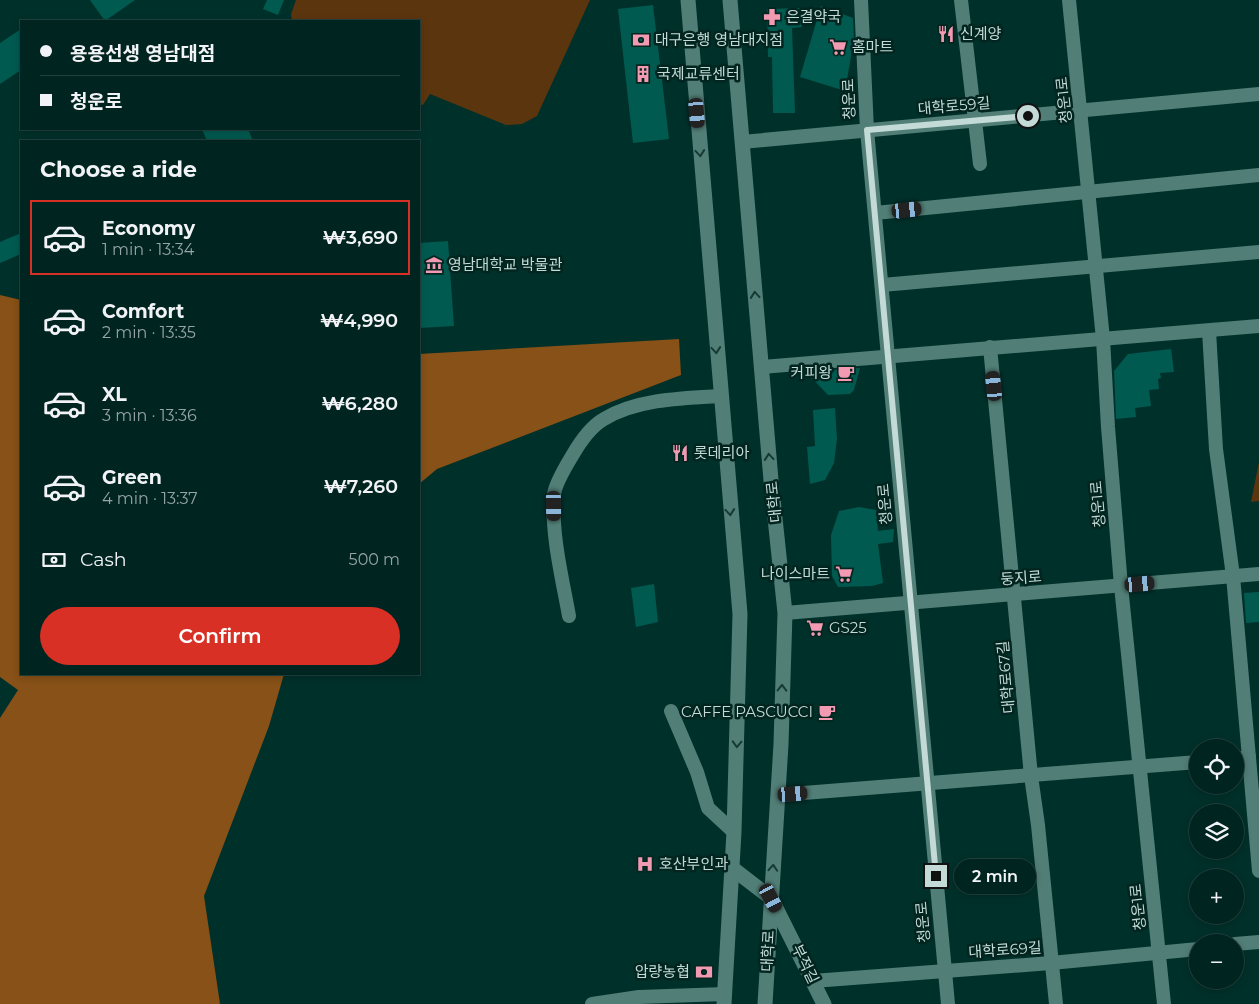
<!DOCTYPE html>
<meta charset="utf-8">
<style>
:root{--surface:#002420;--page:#0a2c29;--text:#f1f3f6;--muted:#95a4a5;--line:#22413e;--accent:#d93025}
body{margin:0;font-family:Montserrat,"Noto Sans KR",sans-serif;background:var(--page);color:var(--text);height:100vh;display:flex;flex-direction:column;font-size:19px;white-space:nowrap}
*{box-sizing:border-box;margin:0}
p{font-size:16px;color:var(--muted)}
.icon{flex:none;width:28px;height:28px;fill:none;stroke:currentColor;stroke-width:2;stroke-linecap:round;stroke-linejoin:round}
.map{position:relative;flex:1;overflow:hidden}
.sheet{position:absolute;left:20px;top:140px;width:400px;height:535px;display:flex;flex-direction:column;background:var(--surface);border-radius:0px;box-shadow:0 2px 8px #0003,0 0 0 1px var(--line)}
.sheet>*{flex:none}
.banner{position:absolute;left:20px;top:20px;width:400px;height:110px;border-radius:0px;box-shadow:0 2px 8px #0003,0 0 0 1px var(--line);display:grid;align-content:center;height:110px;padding:0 20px;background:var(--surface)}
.fabs{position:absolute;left:1189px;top:739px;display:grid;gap:10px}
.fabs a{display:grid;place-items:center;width:55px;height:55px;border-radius:50%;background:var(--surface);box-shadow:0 2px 8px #0003,0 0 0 1px var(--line);font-size:25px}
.end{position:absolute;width:22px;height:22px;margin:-11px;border:6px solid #c3dad6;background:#111;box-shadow:0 0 0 2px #111}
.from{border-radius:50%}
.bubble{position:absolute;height:35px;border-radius:18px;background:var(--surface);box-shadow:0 2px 8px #0003,0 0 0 1px var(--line);font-size:16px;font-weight:600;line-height:35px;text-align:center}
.car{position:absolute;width:15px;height:30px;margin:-15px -8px;border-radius:6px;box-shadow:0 0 4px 1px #0007;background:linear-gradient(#222 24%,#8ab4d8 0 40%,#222 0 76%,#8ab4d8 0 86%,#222 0)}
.banner b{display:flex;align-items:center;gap:18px;height:48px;font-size:19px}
.banner b+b{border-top:1px solid var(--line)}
.banner i{width:12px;height:12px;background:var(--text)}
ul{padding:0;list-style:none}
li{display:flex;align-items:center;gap:15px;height:75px;margin:0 10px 8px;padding:0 10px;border:2px solid transparent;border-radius:0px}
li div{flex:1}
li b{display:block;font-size:19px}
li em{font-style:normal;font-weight:600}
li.active{border-color:var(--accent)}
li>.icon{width:45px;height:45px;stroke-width:1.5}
h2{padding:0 20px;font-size:22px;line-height:60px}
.pay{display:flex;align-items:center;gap:12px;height:55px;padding:0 20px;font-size:19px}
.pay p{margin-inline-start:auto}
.button{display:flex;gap:10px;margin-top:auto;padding:10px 20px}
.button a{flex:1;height:58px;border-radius:30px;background:var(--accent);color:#fff;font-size:20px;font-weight:600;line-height:58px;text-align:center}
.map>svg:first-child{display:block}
.green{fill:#5b350e}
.forest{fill:#875117}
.building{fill:#005a50}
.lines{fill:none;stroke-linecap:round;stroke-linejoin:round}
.street{stroke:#517e76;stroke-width:14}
.secondary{stroke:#517e76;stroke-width:15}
.oneway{stroke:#163b36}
.route{stroke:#c3dad6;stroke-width:6}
.labels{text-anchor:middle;stroke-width:5;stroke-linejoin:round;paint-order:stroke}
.poi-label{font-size:15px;fill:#c3dad6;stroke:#022520;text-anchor:start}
.street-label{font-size:15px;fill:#c3dad6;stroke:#022520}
</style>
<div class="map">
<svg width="1259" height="1004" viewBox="0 0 1259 1004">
<rect width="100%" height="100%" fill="#00302a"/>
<g class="green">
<polygon points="296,0 590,0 537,116 522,124 506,125 430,94 423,105 419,104 419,21 292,21 291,14"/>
<polygon points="1259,462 1259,501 1251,502"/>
</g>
<g class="forest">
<polygon points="0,295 21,300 21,674 284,674 269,726 204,896 220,1004 0,1004 0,718 18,690 0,677"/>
<polygon points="679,339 681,375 437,469 419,484 419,354"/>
</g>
<g class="building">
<polygon points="90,0 135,0 105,21"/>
<polygon points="267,0 284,0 278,15 263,9"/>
<polygon points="653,5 669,139 633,143 618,9"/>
<polygon points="821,6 853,18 854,39 845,91 800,77"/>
<polygon points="801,8 802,27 792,28 795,113 773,113 772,57 768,57 767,9"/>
<polygon points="21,29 21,70 0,84 0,43"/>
<polygon points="202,129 248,129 253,141 207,141"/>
<polygon points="21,233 21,254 0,263 0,242"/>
<polygon points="448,241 454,326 419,328 419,243"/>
<polygon points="1171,349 1174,372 1160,373 1161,378 1158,379 1159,389 1149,390 1151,406 1135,408 1136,417 1116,419 1114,371 1128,354"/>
<polygon points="860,368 854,390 850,394 828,395 806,372"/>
<polygon points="835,408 837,439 834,463 825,480 810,484 807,447 815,446 813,410"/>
<polygon points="859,507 876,510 878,531 894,529 893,542 878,544 883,583 872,586 838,587 832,576 831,535 839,511"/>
<polygon points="654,584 658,622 636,627 631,588"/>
<polygon points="1259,592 1259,622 1246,623 1244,593"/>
</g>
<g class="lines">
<g class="street">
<polyline points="861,0 867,130 948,1004"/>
<polyline points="961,0 980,164"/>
<polyline points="1069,0 1103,339 1108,427 1121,586 1164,1004"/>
<polyline points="742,142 1259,94"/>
<polyline points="875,213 1259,175"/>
<polyline points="882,285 1259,252"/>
<polyline points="1209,331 1216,449 1233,576 1259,871"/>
<polyline points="990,347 1031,776 1038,825 1056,1004"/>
<polyline points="761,367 1259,326"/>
<polyline points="785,613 1259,574"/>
<path d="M 569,616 C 562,577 551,534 554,494 C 556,482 566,466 572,456 C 580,442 590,427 604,419 C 637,399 683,398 720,396"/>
<polyline points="671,711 697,772 708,808 734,832"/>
<polyline points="1235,759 1249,757"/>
<polyline points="778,795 1198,762"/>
<polyline points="1235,944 1259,942"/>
<polyline points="813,981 1051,963 1198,949"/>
<polyline points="592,1004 639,997 725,994"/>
</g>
<g class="secondary">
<polyline points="688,0 740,614 734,832 724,1004"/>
<polyline points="730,0 771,480 785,613 781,744 765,1004"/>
<polyline points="732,868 771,898 824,1004"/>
</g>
</g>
<defs><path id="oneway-chevron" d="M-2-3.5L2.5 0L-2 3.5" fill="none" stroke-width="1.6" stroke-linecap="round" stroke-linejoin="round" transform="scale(1.25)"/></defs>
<g class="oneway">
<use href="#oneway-chevron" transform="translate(700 153) rotate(85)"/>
<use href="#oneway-chevron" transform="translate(755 295) rotate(-95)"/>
<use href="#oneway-chevron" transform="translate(716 350) rotate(85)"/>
<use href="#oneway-chevron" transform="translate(769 457) rotate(-95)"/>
<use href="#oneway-chevron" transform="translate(730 512) rotate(85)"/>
<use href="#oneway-chevron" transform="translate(782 688) rotate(-89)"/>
<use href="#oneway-chevron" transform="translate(737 744) rotate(92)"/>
<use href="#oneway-chevron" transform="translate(773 868) rotate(-86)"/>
</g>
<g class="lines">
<polyline class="route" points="936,876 867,130 1028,116"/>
</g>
<defs>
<g id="pharmacy-bare" transform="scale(1.35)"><path d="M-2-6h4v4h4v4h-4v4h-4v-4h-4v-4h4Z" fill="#f19ab2" stroke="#022520" stroke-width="2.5" paint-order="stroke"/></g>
<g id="restaurant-bare" transform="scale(1.35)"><path d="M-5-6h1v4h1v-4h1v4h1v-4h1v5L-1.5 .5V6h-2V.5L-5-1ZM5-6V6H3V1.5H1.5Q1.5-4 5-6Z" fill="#f19ab2" stroke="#022520" stroke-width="2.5" paint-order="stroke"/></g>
<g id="bank-bare" transform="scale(1.35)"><path d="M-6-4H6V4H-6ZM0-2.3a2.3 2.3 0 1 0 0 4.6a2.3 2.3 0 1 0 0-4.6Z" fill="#f19ab2" stroke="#022520" stroke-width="2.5" paint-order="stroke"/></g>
<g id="supermarket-bare" transform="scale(1.35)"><path d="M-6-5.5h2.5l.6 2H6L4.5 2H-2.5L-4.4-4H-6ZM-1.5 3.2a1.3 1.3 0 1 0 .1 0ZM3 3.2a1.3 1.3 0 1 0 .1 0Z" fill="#f19ab2" stroke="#022520" stroke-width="2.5" paint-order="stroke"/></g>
<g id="building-bare" transform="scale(1.35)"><path d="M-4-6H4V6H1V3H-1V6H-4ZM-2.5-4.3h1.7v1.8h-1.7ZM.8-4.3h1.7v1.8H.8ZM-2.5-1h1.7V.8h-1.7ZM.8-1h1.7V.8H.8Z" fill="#f19ab2" stroke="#022520" stroke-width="2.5" paint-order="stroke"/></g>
<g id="museum-bare" transform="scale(1.35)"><path d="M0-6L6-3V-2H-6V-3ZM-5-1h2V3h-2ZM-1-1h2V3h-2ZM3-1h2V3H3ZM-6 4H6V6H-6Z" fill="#f19ab2" stroke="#022520" stroke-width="2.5" paint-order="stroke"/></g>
<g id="cafe-bare" transform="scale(1.35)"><path d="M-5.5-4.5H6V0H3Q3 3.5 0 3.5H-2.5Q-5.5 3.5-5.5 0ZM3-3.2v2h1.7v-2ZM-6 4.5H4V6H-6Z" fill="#f19ab2" stroke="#022520" stroke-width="2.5" paint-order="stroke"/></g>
<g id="hospital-bare" transform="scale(1.35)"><path d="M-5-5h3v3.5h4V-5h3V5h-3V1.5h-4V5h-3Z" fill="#f19ab2" stroke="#022520" stroke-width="2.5" paint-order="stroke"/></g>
</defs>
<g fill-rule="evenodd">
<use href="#pharmacy-bare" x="772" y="17"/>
<use href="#restaurant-bare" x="946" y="34"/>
<use href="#bank-bare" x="641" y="40"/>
<use href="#supermarket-bare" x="838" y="47"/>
<use href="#building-bare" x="643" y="74"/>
<use href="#museum-bare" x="434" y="265"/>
<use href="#cafe-bare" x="846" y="373"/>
<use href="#restaurant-bare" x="680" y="453"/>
<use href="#supermarket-bare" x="844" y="574"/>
<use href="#supermarket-bare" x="815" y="628"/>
<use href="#cafe-bare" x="827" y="712"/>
<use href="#hospital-bare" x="645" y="864"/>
<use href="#bank-bare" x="704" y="972"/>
</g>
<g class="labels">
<g class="poi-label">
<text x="786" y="22">은결약국</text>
<text x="960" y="39">신계양</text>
<text x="655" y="45">대구은행 영남대지점</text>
<text x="852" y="52">홈마트</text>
<text x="657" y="79">국제교류센터</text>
<text x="448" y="270">영남대학교 박물관</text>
<text x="832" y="378" text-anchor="end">커피왕</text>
<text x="694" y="458">롯데리아</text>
<text x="830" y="579" text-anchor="end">나이스마트</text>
<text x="829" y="633">GS25</text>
<text x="813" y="717" text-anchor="end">CAFFE PASCUCCI</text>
<text x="659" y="869">호산부인과</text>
<text x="690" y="977" text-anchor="end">압량농협</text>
</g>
<g class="street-label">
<text transform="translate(849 99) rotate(-92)" y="5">청운로</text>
<text transform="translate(1064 100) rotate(-96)" y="5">청운1로</text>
<text transform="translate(954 106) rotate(-5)" y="5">대학로59길</text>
<text transform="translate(774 502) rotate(-96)" y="5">대학로</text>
<text transform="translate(885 504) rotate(-95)" y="5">청운로</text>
<text transform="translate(1098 504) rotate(-95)" y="5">청운1로</text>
<text transform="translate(1021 578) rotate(-4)" y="5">둥지로</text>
<text transform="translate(1006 677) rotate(-95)" y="5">대학로67길</text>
<text transform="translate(1138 907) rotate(-96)" y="5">청운1로</text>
<text transform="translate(923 922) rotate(-95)" y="5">청운로</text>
<text transform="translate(1005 950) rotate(-4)" y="5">대학로69길</text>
<text transform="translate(768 951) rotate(-87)" y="5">대학로</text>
<text transform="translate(805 964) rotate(64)" y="5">부적길</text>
</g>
</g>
</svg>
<div class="fabs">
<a><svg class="icon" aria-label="locate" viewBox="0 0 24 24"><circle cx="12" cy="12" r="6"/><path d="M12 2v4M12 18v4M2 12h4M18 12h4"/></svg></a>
<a><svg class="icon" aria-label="layers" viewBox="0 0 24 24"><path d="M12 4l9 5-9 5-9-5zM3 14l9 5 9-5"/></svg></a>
<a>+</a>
<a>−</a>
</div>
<i class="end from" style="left:1028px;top:116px"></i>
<i class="end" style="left:936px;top:876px"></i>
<div class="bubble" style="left:954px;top:859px;width:82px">2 min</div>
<i class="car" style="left:697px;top:113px;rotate:175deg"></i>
<i class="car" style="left:907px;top:210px;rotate:84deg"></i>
<i class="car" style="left:994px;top:386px;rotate:354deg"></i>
<i class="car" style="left:554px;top:506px;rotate:179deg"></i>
<i class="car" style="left:1140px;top:584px;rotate:85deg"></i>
<i class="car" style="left:793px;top:794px;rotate:86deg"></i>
<i class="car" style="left:771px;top:898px;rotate:152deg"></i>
<div class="banner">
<b><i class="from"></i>용용선생 영남대점</b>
<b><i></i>청운로</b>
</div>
<section class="sheet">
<h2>Choose a ride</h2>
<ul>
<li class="active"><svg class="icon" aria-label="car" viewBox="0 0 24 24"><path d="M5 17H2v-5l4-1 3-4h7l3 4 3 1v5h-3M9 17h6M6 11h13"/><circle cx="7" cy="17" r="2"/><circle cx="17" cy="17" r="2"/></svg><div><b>Economy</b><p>1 min · 13:34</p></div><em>₩3,690</em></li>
<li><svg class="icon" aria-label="car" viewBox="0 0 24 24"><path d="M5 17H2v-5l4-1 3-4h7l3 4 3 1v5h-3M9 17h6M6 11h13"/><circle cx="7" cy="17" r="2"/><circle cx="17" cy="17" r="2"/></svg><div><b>Comfort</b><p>2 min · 13:35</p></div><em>₩4,990</em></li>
<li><svg class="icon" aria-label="car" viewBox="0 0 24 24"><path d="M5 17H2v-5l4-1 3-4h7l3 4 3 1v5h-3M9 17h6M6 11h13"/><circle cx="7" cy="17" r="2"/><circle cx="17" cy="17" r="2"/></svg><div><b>XL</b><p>3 min · 13:36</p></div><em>₩6,280</em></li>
<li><svg class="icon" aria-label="car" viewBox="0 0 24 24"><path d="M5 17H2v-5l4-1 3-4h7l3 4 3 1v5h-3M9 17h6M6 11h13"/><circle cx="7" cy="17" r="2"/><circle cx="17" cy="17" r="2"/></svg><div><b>Green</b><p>4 min · 13:37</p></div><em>₩7,260</em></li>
</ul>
<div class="pay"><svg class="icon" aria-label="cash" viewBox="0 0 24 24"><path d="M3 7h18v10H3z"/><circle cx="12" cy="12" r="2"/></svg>Cash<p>500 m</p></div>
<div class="button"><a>Confirm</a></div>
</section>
</div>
